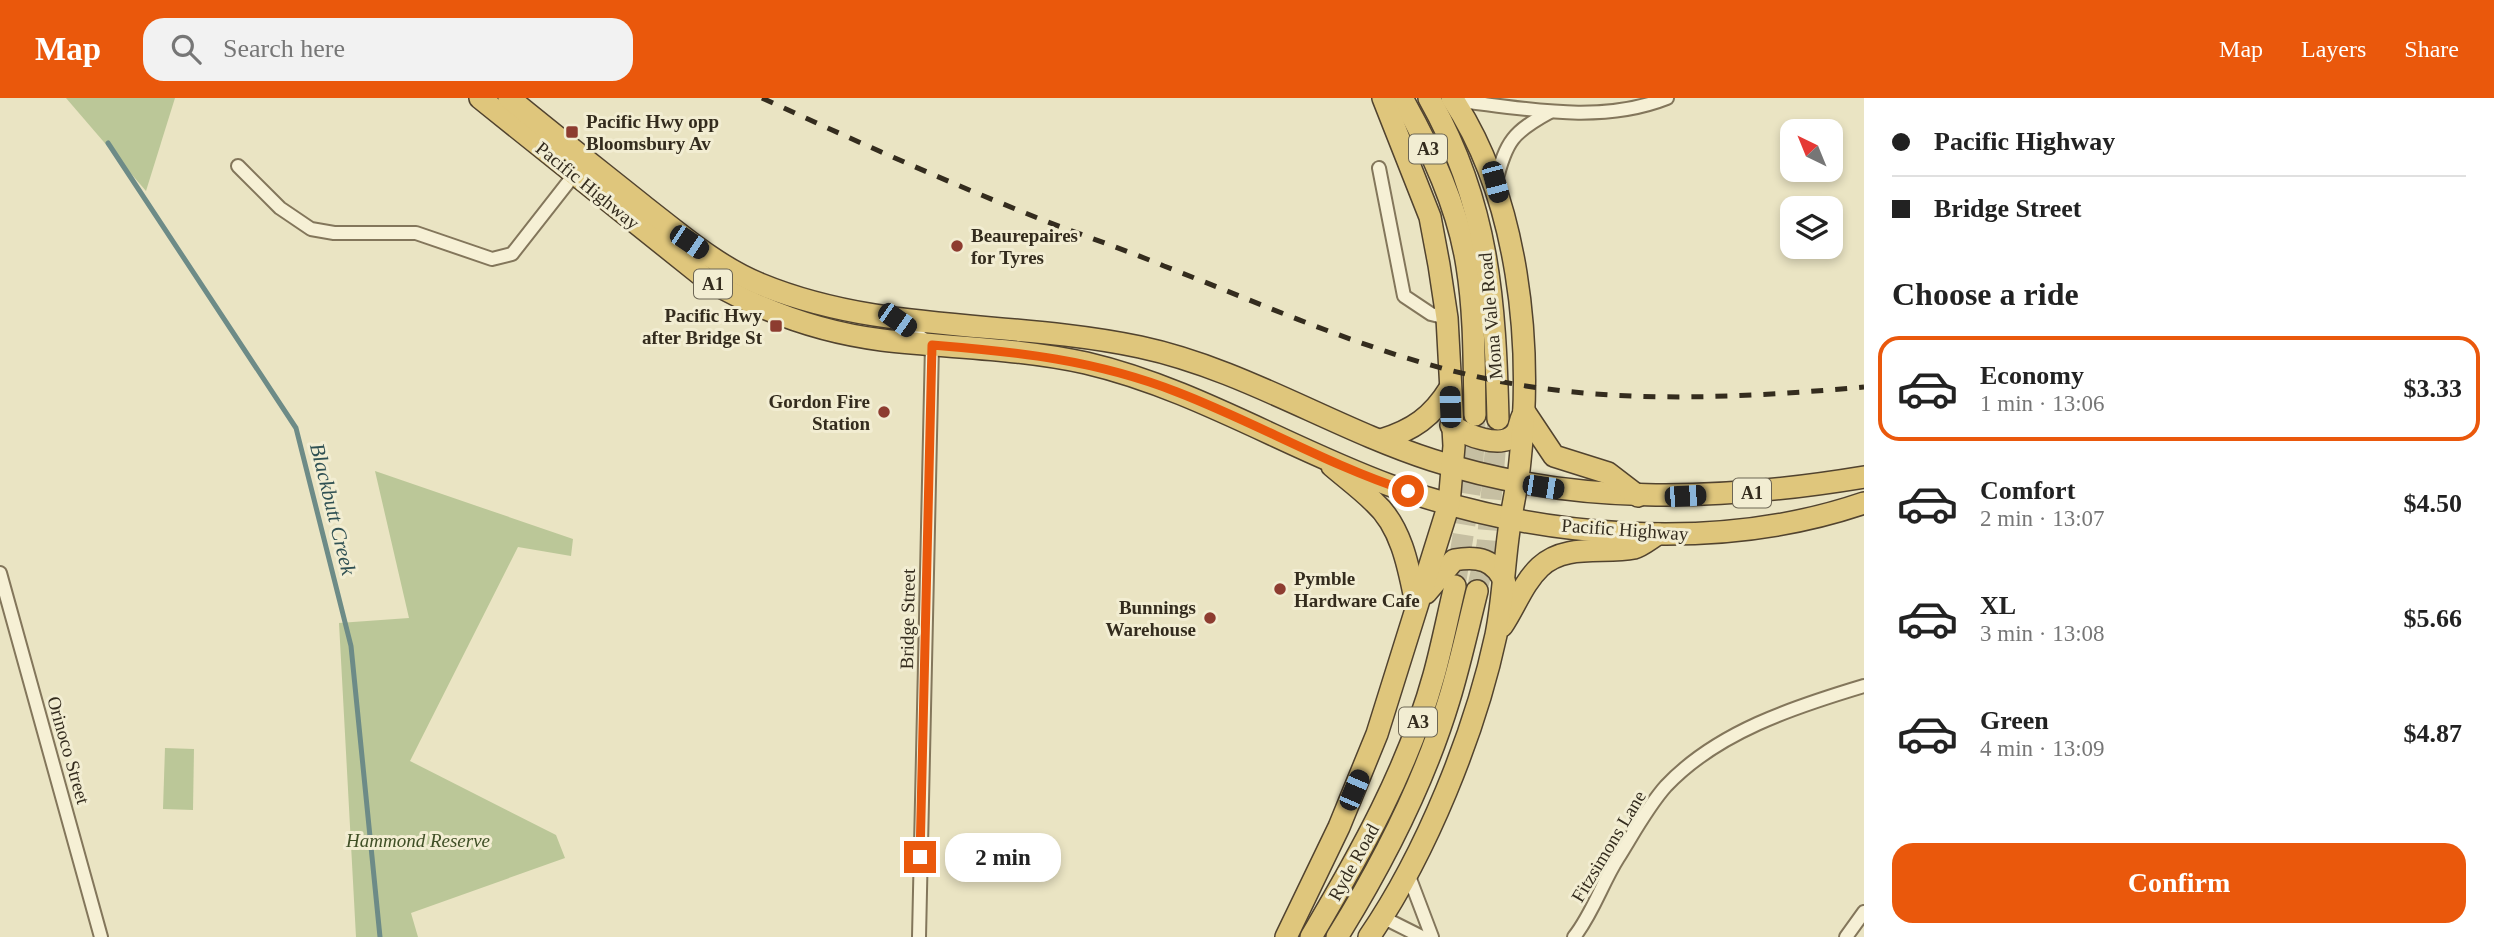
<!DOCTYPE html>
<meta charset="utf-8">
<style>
:root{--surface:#fff;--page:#f2f2f2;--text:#222;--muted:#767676;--line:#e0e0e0;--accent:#ea580c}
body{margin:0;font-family:Georgia,serif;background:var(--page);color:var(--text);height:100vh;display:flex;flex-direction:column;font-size:26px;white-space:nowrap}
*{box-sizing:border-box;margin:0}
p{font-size:23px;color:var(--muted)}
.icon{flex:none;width:38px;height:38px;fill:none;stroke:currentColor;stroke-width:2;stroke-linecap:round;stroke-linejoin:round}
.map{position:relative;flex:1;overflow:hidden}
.sheet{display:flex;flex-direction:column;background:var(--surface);width:630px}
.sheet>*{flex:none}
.guide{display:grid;align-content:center;height:154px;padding:0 28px;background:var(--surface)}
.needle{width:46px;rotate:317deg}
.fabs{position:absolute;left:1780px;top:21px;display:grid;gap:14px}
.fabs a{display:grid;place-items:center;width:63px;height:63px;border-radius:14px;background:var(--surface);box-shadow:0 4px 10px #0003;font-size:35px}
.end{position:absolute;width:32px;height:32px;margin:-16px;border:9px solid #ea580c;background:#fff;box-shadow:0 0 0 4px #fff}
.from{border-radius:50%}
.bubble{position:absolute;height:49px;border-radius:21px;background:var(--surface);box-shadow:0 4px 10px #0003;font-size:23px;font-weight:700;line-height:49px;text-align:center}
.car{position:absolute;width:21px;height:42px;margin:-21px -10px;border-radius:9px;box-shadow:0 0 5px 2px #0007;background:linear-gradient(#222 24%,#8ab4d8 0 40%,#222 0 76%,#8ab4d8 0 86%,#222 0)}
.guide b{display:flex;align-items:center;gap:24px;height:66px;font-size:26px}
.guide b+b{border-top:2px solid var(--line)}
.guide i{width:18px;height:18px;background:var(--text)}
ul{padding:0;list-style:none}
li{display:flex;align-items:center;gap:21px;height:105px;margin:0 14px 10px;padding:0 14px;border:4px solid transparent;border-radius:21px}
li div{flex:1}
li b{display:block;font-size:26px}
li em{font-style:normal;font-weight:700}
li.current{border-color:var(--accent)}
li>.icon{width:63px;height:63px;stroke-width:1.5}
h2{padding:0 28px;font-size:32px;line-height:84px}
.cta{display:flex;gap:14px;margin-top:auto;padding:14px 28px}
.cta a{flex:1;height:80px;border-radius:21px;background:var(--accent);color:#fff;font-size:28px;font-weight:700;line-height:80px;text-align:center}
header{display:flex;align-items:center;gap:42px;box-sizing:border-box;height:98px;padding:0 35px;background:var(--accent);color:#fff}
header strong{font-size:33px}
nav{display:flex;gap:38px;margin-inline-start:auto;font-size:24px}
.search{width:490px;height:63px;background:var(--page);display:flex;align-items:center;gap:18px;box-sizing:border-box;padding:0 24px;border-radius:21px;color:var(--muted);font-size:26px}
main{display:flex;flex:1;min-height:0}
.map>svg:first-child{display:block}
.green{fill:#bbc798}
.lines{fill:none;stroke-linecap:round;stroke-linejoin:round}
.stream{stroke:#6d8b87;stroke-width:5}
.trunk-tunnel{stroke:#c6bfa2;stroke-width:21;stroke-dasharray:21 10;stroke-linecap:butt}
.minor-casing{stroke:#83765b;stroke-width:16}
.trunk-casing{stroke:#51432f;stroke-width:24}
.minor{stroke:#f6f0d5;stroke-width:12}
.trunk{stroke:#dfc67c;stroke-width:21}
.rail{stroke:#342c1e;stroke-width:5;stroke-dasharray:12 12;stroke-linecap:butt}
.route{stroke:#ea580c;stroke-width:9}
.poi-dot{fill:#8d3c30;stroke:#f2edd2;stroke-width:2.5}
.labels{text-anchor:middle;stroke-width:6;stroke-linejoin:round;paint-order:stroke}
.shield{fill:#f2edd2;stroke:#6d6654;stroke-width:2}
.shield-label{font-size:18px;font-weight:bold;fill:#342c1e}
.poi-label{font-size:19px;font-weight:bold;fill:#342c1e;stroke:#f2edd2;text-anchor:start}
.street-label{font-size:19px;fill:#342c1e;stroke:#f2edd2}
.park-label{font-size:19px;font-style:italic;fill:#3f4f26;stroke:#f2edd2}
.water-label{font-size:21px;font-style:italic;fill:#2f5053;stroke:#f2edd2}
</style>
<header>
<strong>Map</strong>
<div class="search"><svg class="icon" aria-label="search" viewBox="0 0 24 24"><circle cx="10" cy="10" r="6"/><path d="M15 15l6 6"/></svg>Search here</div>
<nav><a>Map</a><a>Layers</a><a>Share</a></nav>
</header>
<main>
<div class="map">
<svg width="1864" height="839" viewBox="0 0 1864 839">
<rect width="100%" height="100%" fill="#eae4c3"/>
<g class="green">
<polygon points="66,0 175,0 146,93"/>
<polygon points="375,373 573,441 571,458 518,449 410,663 556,737 565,760 411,815 418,839 356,839 339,525 409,520"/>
<polygon points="165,650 194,651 193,712 163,711"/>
</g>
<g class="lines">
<polyline class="stream" points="108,45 296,330 351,548 380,839"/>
<g class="trunk-tunnel">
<polyline points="1455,488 1472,382 1475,324"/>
<polyline points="1477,493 1487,447 1498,321"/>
</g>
<g class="minor-casing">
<g id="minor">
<path d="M 1453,2 C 1523,10 1599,27 1667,0"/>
<polyline points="238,68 280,110 311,131 334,135 416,135 492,161 512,156 577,73"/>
<polyline points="1379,70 1404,198 1431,216 1447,220"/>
<path d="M 1496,84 C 1506,43 1513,34 1550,14"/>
<polyline points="899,223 932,247 919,839"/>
<polyline points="0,475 101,839"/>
<polyline points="1407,773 1432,839"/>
<polyline points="1380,823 1390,823 1422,839"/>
<path d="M 1574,839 C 1593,815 1602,785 1618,760 C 1633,736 1648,708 1666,688 C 1717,634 1794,609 1864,588"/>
<polyline points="1846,839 1864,814"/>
</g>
</g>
<g class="trunk-casing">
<g id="trunk">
<path d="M 480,0 L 706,181 C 761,213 818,234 882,242 C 950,250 1019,250 1086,265 C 1193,290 1286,349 1389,387 C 1535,440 1715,456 1864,405"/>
<path d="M 509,0 C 554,37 600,73 645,109 C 681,137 718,169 760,186 C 881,236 1014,222 1140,249 C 1243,271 1333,330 1432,362 C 1574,408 1719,403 1864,379"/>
<path d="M 1402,0 C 1431,52 1458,109 1467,168 C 1475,218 1474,267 1475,317"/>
<path d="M 1429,0 C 1489,106 1495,203 1498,321"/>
<polyline points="1524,313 1554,358 1608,375 1638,398"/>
<path d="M 1451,327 C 1464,336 1502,353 1516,335 C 1519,331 1520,323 1522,319"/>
<path d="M 1381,342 C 1413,332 1432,319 1450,290"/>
<path d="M 1332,368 C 1346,380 1361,391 1374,404 C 1402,429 1409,471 1416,506"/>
<path d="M 1426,495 L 1454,462 C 1478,458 1495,461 1505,485"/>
<path d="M 1502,528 C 1515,509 1523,485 1540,469 C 1565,445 1604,456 1634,450 C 1642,448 1651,440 1658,436"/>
<polyline points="1286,839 1339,729 1377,636 1449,406 1454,348 1447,220 1439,167 1430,119 1383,0"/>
<path d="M 1311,839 C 1360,756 1408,671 1434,577 C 1442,548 1448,517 1455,488"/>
<path d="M 1337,839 C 1383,765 1424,685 1449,602 C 1460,566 1468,529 1477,493"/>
<path d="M 1369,839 C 1426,756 1475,635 1496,537 C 1503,502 1504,467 1509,432 C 1512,409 1518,386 1520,363 C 1533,245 1519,101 1452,0"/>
</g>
</g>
<use href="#minor" class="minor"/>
<use href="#trunk" class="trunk"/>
<path class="rail" d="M 762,0 C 847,39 931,77 1018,112 C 1066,132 1116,148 1164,168 C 1270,209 1376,258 1488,281 C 1612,307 1739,300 1864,289"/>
</g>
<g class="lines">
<path class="route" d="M 920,759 L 932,247 C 1018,254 1096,262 1177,294 C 1255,324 1328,367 1408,393"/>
</g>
<g class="poi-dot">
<rect x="565" y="27" width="14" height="14" rx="3.5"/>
<circle cx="957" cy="148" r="7"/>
<rect x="769" y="221" width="14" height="14" rx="3.5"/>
<circle cx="884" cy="314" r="7"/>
<circle cx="1280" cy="491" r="7"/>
<circle cx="1210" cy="520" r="7"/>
</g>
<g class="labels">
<g class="shield">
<rect x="1409" y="36.5" width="38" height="29" rx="5"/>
<rect x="694" y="171.5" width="38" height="29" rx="5"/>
<rect x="1733" y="380.5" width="38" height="29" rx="5"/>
<rect x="1399" y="609.5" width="38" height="29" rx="5"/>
</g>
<g class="shield-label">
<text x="1428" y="57">A3</text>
<text x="713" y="192">A1</text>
<text x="1752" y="401">A1</text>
<text x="1418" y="630">A3</text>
</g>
<g class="poi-label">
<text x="586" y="30">Pacific Hwy opp<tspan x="586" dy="22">Bloomsbury Av</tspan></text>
<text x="971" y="144">Beaurepaires<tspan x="971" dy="22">for Tyres</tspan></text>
<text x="762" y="224" text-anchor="end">Pacific Hwy<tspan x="762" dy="22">after Bridge St</tspan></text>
<text x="870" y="310" text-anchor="end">Gordon Fire<tspan x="870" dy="22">Station</tspan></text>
<text x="1294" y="487">Pymble<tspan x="1294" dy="22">Hardware Cafe</tspan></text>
<text x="1196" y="516" text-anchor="end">Bunnings<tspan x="1196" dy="22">Warehouse</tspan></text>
</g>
<g class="street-label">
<text transform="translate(588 87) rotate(39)" y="7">Pacific Highway</text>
<text transform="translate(1490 218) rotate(-95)" y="7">Mona Vale Road</text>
<text transform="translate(1625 431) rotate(4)" y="7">Pacific Highway</text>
<text transform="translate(907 521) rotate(-89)" y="7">Bridge Street</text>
<text transform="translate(69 652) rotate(74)" y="7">Orinoco Street</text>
<text transform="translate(1608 748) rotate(-59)" y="7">Fitzsimons Lane</text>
<text transform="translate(1353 764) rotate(-61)" y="7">Ryde Road</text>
</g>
<g class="park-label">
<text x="418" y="749">Hammond Reserve</text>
</g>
<g class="water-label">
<text transform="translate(333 411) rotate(76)" y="7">Blackbutt Creek</text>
</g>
</g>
</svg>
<div class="fabs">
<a><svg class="needle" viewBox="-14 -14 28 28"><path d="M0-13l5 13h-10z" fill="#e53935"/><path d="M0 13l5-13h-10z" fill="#767676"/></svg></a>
<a><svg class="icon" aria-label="layers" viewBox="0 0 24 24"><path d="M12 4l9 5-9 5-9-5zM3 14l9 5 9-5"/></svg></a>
</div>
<i class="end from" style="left:1408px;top:393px"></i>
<i class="end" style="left:920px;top:759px"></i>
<div class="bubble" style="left:945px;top:735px;width:116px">2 min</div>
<i class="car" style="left:1495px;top:84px;rotate:165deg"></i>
<i class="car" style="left:689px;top:144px;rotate:124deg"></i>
<i class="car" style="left:897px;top:222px;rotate:125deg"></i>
<i class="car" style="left:1450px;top:309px;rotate:358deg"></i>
<i class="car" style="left:1543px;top:389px;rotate:99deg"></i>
<i class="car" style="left:1685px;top:398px;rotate:87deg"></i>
<i class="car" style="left:1354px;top:692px;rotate:23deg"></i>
</div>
<section class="sheet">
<div class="guide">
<b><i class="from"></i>Pacific Highway</b>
<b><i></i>Bridge Street</b>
</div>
<h2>Choose a ride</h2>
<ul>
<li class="current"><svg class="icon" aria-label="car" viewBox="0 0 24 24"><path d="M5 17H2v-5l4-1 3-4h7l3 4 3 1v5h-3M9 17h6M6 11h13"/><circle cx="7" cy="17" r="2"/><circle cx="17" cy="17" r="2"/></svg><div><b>Economy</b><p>1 min · 13:06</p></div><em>$3.33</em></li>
<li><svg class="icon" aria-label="car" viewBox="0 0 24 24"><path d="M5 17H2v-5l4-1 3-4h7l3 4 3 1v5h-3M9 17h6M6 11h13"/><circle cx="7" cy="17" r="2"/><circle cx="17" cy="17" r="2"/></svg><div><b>Comfort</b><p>2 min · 13:07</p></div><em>$4.50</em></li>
<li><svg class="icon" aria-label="car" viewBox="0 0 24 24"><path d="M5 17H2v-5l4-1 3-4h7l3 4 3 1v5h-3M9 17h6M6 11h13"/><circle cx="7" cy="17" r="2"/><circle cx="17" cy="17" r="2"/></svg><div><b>XL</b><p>3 min · 13:08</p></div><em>$5.66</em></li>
<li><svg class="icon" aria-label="car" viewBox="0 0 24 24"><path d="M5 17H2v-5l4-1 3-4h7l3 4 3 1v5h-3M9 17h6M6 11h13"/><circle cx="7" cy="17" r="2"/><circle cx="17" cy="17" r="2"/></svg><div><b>Green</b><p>4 min · 13:09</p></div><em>$4.87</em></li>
</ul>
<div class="cta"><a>Confirm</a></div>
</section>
</main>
